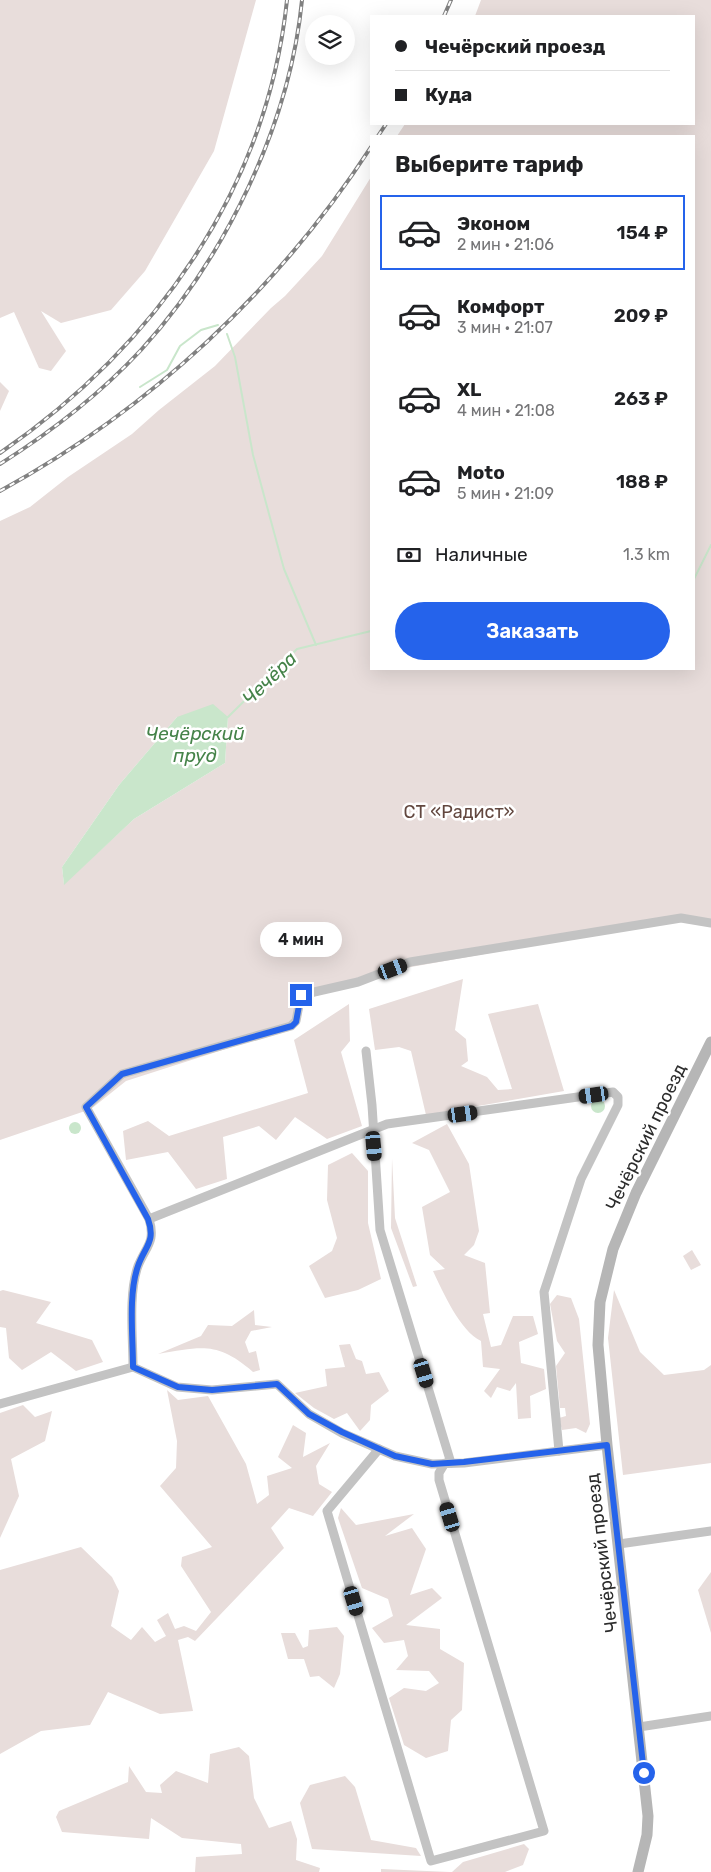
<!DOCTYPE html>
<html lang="ru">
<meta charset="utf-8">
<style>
:root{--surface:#fff;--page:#f2f2f2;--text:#202124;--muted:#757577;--line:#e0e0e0;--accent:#2563eb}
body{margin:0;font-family:Rubik,sans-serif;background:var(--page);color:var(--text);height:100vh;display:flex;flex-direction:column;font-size:19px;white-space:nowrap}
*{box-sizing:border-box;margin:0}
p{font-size:16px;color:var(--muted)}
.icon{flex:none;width:28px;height:28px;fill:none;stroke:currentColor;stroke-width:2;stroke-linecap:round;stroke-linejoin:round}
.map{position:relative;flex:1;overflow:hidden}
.panel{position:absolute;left:370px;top:135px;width:325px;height:535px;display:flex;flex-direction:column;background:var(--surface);border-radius:0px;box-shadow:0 5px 20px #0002}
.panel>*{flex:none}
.hud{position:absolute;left:370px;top:15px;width:325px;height:110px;border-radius:0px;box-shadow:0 5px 20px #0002;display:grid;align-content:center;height:110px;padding:0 25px;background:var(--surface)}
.tools{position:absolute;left:305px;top:15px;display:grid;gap:10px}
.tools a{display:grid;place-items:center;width:50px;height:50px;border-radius:50%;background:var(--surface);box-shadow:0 5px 20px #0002;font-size:25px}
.end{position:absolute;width:22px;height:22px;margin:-11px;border:6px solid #2563eb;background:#fff;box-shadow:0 0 0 2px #fff}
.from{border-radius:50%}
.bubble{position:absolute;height:35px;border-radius:18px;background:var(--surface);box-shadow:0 5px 20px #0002;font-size:16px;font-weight:600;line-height:35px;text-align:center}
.car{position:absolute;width:15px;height:30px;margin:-15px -8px;border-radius:6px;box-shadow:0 0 4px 1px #0007;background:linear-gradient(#222 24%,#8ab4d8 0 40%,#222 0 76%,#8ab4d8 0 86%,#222 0)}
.hud b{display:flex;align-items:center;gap:18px;height:48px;font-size:19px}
.hud b+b{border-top:1px solid var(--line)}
.hud i{width:12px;height:12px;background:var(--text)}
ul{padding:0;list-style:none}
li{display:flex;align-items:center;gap:15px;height:75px;margin:0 10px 8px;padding:0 15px;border:2px solid transparent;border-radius:0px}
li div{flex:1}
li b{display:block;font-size:19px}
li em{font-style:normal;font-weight:600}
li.current{border-color:var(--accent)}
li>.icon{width:45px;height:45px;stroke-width:1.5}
h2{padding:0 25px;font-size:22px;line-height:60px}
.pay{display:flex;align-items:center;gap:12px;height:55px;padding:0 25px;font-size:19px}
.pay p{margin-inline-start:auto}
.primary-button{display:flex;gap:10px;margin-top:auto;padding:10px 25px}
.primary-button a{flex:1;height:58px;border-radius:30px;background:var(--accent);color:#fff;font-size:20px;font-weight:600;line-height:58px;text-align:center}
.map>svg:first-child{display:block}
.green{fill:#e8dddb;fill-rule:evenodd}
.water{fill:#c9e6cb}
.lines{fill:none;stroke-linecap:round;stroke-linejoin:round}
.stream{stroke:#c9e6cb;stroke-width:2}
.street{stroke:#c3c3c3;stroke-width:9}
.secondary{stroke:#b6b6b6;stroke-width:11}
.rail-casing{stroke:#818181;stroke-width:4}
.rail{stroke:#fff;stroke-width:2;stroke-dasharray:5.5;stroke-linecap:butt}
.route{stroke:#2563eb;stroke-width:6}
.labels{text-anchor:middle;stroke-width:5;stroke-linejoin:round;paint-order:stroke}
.park-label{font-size:18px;fill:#62473f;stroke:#fff}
.street-label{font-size:18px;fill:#2c2c2c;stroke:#fff}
.water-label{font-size:19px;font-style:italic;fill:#458349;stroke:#fff}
</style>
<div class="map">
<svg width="711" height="1872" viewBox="0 0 711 1872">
<rect width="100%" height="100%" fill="#fff"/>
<g class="green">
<polygon points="0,0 256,0 214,151 145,271 111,310 61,323 41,311 66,351 51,371 39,368 14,312 0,318"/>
<path d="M 481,0 L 711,0 L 711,926 L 681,919 L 411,967 L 306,999 L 297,1026 L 126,1081 L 91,1109 L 0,1140 L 0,521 L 30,507 L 68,477 L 132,434 L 159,410 L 215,366 L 271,308 L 285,296 L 322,256 L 371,177 L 371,669 L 694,669 L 694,136 L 397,136 L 405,124 L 694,124 L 694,16 L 475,16 ZM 177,717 L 228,717 L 225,763 L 134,819 L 64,884 L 62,867 L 119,785 Z"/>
<polygon points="0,382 9,391 0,411"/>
<polygon points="463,979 455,1030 466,1039 468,1061 461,1066 487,1077 498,1090 512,1089 488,1014 538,1004 564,1091 426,1115 411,1051 399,1047 375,1050 369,1009"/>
<polygon points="349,1004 350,1041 341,1052 362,1126 327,1139 295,1117 276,1140 259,1126 223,1137 227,1179 196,1189 168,1152 126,1160 123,1131 148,1121 169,1136 308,1093 294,1040"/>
<path d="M 447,1124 L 469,1164 L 479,1231 L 474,1245 L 464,1255 L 485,1263 L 490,1313 L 483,1314 L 491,1347 L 501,1345 L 513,1316 L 533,1316 L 538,1334 L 519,1342 L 521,1363 L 544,1369 L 546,1389 L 530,1396 L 531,1418 L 518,1419 L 516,1383 L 510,1391 L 497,1387 L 491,1398 L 484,1391 L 500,1369 L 483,1367 L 481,1341 C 460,1331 443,1292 433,1271 L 445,1269 L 430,1255 L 422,1207 L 450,1192 L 429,1150 L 412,1143 Z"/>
<polygon points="352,1153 368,1171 368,1223 381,1279 358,1290 325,1298 309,1266 332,1251 337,1238 327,1200 328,1165"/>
<polygon points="392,1158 395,1218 417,1286 413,1287 391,1228"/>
<polygon points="692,1250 701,1265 691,1270 683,1256"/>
<polygon points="3,1290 51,1302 36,1323 92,1340 103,1362 76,1371 51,1352 22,1370 9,1358 6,1328 0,1327 0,1291"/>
<polygon points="614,1290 640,1352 664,1375 704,1370 711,1365 711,1463 623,1475 608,1338"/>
<polygon points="557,1295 571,1298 579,1319 590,1424 586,1433 576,1428 562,1430 559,1418 566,1416 565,1408 560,1408 556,1366 565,1353 557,1341 550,1304"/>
<path d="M 254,1310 L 255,1325 L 272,1327 L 251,1331 L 245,1342 L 249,1353 L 256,1351 L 260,1370 L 253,1372 C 217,1341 202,1347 158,1354 L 201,1336 L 208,1325 L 232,1326 Z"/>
<polygon points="350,1344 356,1359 362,1361 366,1374 379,1372 389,1391 371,1405 370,1420 360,1431 347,1413 334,1419 314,1408 295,1393 327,1386 325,1369 345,1367 339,1345"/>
<polygon points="167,1390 178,1400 208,1396 246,1464 257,1504 269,1495 267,1476 292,1468 278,1457 293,1425 306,1433 303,1457 330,1443 316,1466 319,1484 332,1492 313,1516 289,1508 271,1528 284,1548 195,1641 188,1637 178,1640 193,1711 160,1714 108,1692 90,1725 41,1731 0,1754 0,1570 81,1547 112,1577 119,1591 111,1626 131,1640 142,1627 155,1642 166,1636 157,1620 168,1613 175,1629 184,1626 196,1631 211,1612 181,1566 182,1557 212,1547 160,1486 176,1468 177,1441"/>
<polygon points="23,1405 35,1417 52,1411 45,1441 11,1459 19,1496 0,1538 0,1413"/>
<polygon points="341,1508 356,1525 414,1514 385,1536 412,1528 426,1549 410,1595 432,1588 442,1598 406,1625 440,1629 440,1649 464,1663 462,1710 451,1720 448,1751 426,1758 404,1745 389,1698 404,1688 426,1691 439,1683 429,1671 396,1670 408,1656 404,1640 384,1643 372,1628 393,1616 388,1599 362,1588 338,1518"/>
<polygon points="711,1572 711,1633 698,1590"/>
<polygon points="337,1627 344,1636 340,1674 334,1688 319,1676 310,1677 304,1659 288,1659 281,1633 295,1633 303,1648 308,1646 309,1630"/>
<polygon points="239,1747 249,1756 254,1798 269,1828 291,1821 297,1839 296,1860 320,1868 319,1872 195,1872 196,1857 242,1854 241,1844 182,1838 151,1818 149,1839 62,1832 56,1817 59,1811 128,1782 129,1766 146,1792 162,1793 160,1785 176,1771 208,1783 210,1754"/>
<polygon points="345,1776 355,1787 371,1840 416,1848 421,1856 312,1849 300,1803 310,1785"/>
<polygon points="524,1844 529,1849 523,1865 505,1872 452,1872 463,1862"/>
<polygon points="381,1869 450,1872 381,1872"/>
</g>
<g class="water">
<polygon points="213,704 228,717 225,763 134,819 64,885 62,867 119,785 177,717"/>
<circle cx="598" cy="1106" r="7"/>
<circle cx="75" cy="1128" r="6"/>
</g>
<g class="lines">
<g class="stream">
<polyline points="227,334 235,357 253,455 284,569 316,645"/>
<polyline points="140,387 167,370 180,346 201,330 218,325"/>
<polyline points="694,579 711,545"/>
<polyline points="228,717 297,649 371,631"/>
</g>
<g class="street">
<polyline points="366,1051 372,1105 380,1230 451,1463"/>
<polyline points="149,1219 387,1124 613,1092 618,1097 618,1105 581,1179 544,1292 559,1451"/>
<path d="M 133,1367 C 133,1337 128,1294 138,1266 C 146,1246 156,1242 149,1219 L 86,1107 L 122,1074 L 291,1026 L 296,1021 L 301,995 L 358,982 L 410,962 L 681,918 L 711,923"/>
<polyline points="0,1404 133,1367 177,1387 212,1390 277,1384 309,1414 342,1433 395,1456 432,1464 464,1463 607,1445"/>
<polyline points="379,1449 327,1511 431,1861 544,1831 439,1480 439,1473 445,1463"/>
<polyline points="619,1544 711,1531"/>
<polyline points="639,1727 711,1716"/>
</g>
<polyline class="secondary" points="638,1872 647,1835 648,1816 607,1445 598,1345 600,1302 613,1249 636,1193 711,1042"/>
<g class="rail-casing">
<g id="rail">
<polyline points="444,16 451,0"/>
<polyline points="378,136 386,124"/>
<path d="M 0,453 C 154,347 267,190 287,0"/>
<path d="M 0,464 C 51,432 100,394 141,350 C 225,258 290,124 302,0"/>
<path d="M 0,491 C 150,409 278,290 371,147"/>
</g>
</g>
<use href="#rail" class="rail"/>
</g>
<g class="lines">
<path class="route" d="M 301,995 L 296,1022 L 292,1026 L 122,1074 L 86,1107 L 148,1219 C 156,1242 145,1246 138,1266 C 128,1294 133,1337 133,1367 L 178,1387 L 212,1390 L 277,1384 L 309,1414 L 342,1432 L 395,1456 L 432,1464 L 464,1462 L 607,1445 L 644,1773"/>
</g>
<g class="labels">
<g class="park-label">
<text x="459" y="818">СТ «Радист»</text>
</g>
<g class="street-label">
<text transform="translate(646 1137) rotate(-64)" y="6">Чечёрский проезд</text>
<text transform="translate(602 1553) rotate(-97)" y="6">Чечёрский проезд</text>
</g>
<g class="water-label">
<text transform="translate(269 678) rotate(-44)" y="7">Чечёра</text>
<text x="195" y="740">Чечёрский<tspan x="195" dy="22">пруд</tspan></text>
</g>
</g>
</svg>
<div class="tools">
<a><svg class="icon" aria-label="layers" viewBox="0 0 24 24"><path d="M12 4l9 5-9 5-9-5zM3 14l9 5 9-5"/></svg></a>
</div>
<i class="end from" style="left:644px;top:1773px"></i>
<i class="end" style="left:301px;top:995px"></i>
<div class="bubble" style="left:260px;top:922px;width:82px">4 мин</div>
<i class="car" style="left:393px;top:969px;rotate:69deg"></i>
<i class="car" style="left:594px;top:1095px;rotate:262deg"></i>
<i class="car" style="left:463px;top:1114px;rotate:82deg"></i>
<i class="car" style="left:374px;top:1146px;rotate:175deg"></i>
<i class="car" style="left:424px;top:1373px;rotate:163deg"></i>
<i class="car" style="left:450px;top:1517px;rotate:343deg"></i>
<i class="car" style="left:354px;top:1601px;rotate:163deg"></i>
<div class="hud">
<b><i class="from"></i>Чечёрский проезд</b>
<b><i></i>Куда</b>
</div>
<section class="panel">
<h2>Выберите тариф</h2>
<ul>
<li class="current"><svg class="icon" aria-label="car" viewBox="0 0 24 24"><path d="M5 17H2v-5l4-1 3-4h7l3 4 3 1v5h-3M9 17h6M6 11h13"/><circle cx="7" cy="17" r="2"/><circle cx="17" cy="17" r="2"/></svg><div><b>Эконом</b><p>2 мин · 21:06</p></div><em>154 ₽</em></li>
<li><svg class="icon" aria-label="car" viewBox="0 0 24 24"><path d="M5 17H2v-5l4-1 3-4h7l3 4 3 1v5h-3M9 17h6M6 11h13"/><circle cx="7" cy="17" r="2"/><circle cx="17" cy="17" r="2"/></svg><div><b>Комфорт</b><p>3 мин · 21:07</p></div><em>209 ₽</em></li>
<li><svg class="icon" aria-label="car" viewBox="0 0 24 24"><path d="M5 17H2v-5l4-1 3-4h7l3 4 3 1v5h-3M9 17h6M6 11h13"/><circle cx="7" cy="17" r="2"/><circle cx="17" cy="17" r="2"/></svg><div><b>XL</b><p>4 мин · 21:08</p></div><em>263 ₽</em></li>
<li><svg class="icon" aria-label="car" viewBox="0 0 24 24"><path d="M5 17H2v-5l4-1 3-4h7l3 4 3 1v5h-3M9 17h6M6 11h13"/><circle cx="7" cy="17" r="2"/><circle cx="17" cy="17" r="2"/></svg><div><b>Moto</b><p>5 мин · 21:09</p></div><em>188 ₽</em></li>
</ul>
<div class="pay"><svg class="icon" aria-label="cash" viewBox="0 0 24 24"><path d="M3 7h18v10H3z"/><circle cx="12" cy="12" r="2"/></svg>Наличные<p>1.3 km</p></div>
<div class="primary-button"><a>Заказать</a></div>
</section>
</div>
